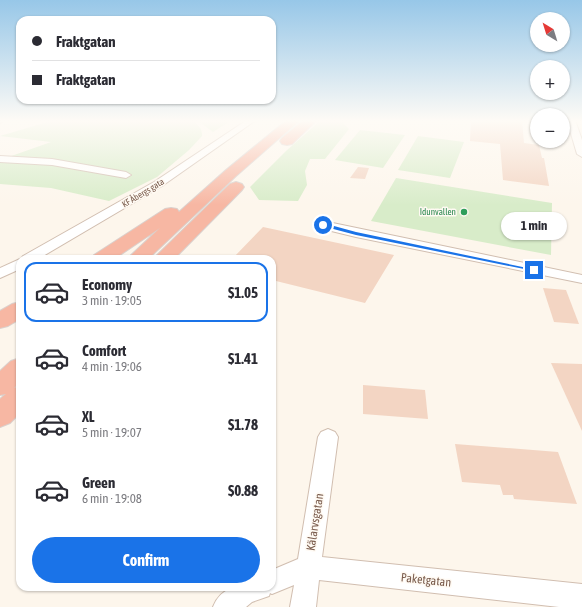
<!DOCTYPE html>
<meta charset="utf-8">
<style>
:root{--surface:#fff;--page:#f7f7f7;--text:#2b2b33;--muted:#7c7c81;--line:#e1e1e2;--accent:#1a73e8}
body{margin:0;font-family:"Asap Condensed",sans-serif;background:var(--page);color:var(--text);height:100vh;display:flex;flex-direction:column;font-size:15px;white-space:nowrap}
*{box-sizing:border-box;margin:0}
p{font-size:13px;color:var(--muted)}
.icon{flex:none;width:22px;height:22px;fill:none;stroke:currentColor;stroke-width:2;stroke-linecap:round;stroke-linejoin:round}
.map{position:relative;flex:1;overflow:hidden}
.side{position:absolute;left:16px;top:255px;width:260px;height:336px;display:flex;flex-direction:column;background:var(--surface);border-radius:12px;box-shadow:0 1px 3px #0004}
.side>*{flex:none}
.banner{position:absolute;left:16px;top:16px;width:260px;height:88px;border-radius:12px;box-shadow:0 1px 3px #0004;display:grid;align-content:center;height:88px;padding:0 16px;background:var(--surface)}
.needle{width:26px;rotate:322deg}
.tools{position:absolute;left:530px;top:12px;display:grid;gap:8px}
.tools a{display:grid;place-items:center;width:40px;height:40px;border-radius:50%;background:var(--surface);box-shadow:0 1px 3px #0004;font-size:20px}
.end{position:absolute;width:18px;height:18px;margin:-9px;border:5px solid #1a73e8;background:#fff;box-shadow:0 0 0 2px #fff}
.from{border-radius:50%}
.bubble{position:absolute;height:28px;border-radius:14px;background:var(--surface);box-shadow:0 1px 3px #0004;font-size:13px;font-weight:700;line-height:28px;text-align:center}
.banner b{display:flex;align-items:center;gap:14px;height:38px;font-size:15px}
.banner b+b{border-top:1px solid var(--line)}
.banner i{width:10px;height:10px;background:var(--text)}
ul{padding:7px 0 0;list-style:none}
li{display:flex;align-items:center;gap:12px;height:60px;margin:0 8px 6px;padding:0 8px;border:2px solid transparent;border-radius:12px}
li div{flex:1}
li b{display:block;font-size:15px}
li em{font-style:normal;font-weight:700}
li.current{border-color:var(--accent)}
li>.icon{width:36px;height:36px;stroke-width:1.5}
.primary-button{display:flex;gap:8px;margin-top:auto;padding:8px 16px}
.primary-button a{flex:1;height:46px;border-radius:24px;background:var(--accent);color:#fff;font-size:16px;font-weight:700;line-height:46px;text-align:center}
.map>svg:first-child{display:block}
.green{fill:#d8ecc9}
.building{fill:#f3d5c3}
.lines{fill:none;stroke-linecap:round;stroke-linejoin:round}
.street-casing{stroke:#d1beb0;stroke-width:2}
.highway-casing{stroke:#dad1cd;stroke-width:2}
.street{fill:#fff;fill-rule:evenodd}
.highway{fill:#f7b7a3;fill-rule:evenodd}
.route{fill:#1a73e8}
.leisure-dot{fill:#2e9e5b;stroke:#fffaf3;stroke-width:1.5}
.labels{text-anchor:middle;stroke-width:3;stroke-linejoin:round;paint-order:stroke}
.far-street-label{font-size:9px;fill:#7a5c4d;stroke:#fffaf3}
.far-leisure-label{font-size:9px;fill:#27864d;stroke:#fffaf3;text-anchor:end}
.near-street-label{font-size:12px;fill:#7a5c4d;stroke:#fffaf3}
</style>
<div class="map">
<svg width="582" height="607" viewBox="0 0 582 607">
<rect width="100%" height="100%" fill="#fdf6ec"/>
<g class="green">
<path d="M 54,120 L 190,120 C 197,124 203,128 202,136 L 189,150 L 157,177 L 109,201 L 51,188 L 0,184 L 0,160 L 51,142 L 0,136 Z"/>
<polygon points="197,120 232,120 213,132"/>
<polygon points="321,120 342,120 342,122 349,129 325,159 310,159 305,171 307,185 298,201 259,200 250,187 286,151"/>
<polygon points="360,130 405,135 383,168 335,160"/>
<polygon points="418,136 464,142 450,178 398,170"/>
<polygon points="396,178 552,203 551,255 371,221"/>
</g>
<g class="building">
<polygon points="471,120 522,120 524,143 539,145 542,158 544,158 549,186 503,180 500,144 470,141"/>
<polygon points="358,167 369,168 365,179 350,178"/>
<polygon points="263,227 394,255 365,303 272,280 272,259 232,259"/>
<polygon points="543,288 566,290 579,324 554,322"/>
<polygon points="551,363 582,364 582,431"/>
<polygon points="363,385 425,390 428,419 363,414"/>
<polygon points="455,444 558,452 577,504 514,499 513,495 503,495 500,485 462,482"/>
</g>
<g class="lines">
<g class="street-casing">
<g id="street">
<polygon points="0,120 5,120 0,123"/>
<polygon points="247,120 256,120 162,186 38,259 21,259 23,256 154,182"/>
<polygon points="567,120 575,120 582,140 582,157 577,154"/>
<polygon points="0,156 52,159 126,172 131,175 126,178 52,165 0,162"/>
<polygon points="323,221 582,275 582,283 356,237 319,228 317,225 319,222"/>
<polygon points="20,259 20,269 0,278 0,268"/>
<path d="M 328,429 L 335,432 L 338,437 L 322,557 L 582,584 L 582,607 L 559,607 L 319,580 L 316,607 L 290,607 L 294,585 L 272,594 L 270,593 L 269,596 L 252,602 L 246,607 L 213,607 C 224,580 248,587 272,587 L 272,570 L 298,559 L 318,437 L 321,432 Z"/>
</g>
</g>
<g class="highway-casing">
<g id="highway">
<polygon points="287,120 300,120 236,176 148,259 127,259 160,228 114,259 91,259 94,255 165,209 171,208 177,209 179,212 226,170"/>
<polygon points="304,120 317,120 292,144 287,145 282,144 280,141 282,138"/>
<polygon points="236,182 242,184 244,187 242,190 174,259 153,259 230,184"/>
<polygon points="20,302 20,319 8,326 0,328 0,311 12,304"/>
<polygon points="20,358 20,382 14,388 20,386 20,413 10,423 0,427 0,399 6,394 0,395 0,371 11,361"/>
</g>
</g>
<use href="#street" class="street"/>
<use href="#highway" class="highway"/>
</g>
<linearGradient id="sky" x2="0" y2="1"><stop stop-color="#97c7e8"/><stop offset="0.59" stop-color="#fefbf6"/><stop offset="1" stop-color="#fefbf6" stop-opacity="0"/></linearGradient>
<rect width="582" height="205" fill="url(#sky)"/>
<polygon class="route" points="323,223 356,232 537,270 534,271 356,235 322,226 321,225"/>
<circle class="leisure-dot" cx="464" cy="212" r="4"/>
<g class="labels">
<g class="far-street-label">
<text transform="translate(143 193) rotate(-31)" y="3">KF Åbergs gata</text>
</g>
<g class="far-leisure-label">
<text x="456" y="215">Idunvallen</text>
</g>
<g class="near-street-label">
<text transform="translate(315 522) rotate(-81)" y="4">Kälarvsgatan</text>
<text transform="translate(426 580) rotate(6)" y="4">Paketgatan</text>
</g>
</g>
</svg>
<div class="tools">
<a><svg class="needle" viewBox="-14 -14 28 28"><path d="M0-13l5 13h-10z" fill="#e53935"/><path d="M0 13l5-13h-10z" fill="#7c7c81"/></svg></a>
<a>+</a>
<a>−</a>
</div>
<i class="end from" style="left:323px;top:225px"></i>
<i class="end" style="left:534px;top:270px"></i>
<div class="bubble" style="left:501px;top:212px;width:66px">1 min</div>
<div class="banner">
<b><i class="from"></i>Fraktgatan</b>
<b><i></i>Fraktgatan</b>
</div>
<section class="side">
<ul>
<li class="current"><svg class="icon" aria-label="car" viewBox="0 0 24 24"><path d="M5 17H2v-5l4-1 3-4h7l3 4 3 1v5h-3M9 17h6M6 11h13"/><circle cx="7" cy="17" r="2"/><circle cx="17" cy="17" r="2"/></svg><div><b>Economy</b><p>3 min · 19:05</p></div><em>$1.05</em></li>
<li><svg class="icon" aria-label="car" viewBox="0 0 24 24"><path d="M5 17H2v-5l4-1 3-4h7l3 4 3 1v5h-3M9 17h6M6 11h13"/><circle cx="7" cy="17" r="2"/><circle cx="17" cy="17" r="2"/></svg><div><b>Comfort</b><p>4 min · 19:06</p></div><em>$1.41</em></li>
<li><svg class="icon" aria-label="car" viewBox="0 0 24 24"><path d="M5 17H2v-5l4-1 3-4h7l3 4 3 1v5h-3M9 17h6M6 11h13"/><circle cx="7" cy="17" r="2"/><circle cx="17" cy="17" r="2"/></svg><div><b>XL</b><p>5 min · 19:07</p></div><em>$1.78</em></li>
<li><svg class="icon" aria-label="car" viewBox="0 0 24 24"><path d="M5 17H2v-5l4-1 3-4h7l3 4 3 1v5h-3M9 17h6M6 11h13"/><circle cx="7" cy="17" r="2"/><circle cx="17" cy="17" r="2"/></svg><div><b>Green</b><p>6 min · 19:08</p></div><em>$0.88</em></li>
</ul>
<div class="primary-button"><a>Confirm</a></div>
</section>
</div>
